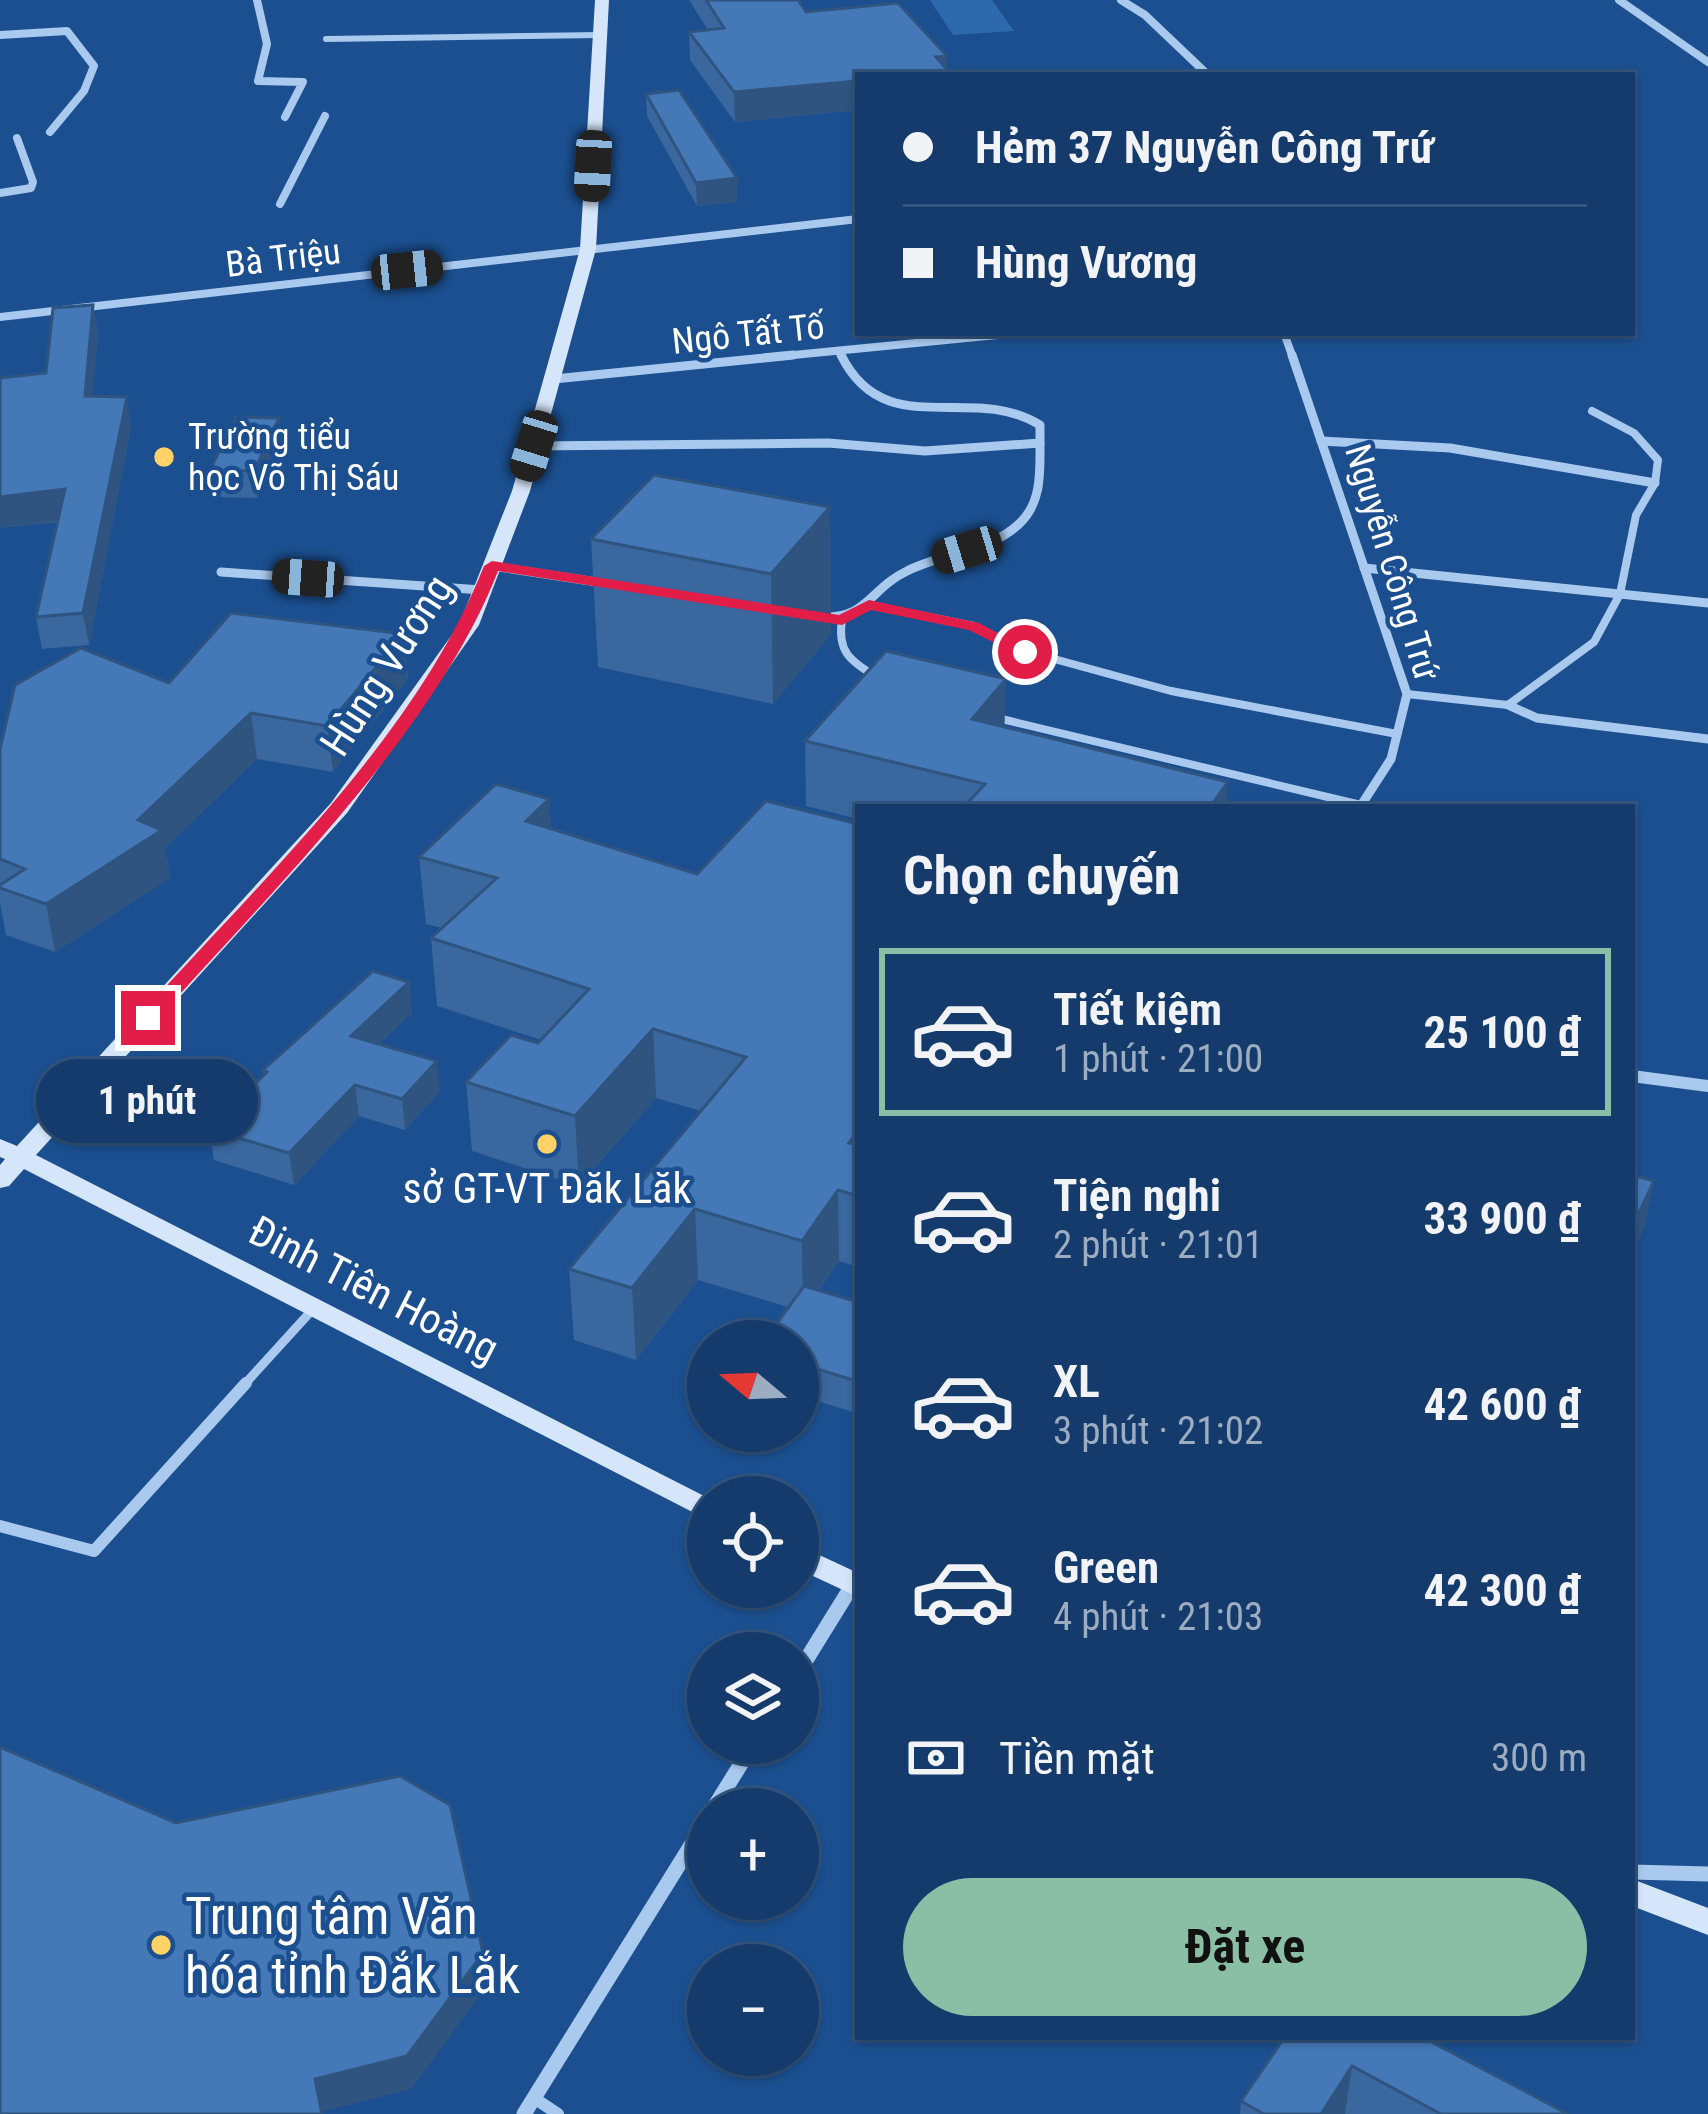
<!DOCTYPE html>
<html lang="vi">
<meta charset="utf-8">
<style>
:root{--surface:#143b6b;--page:#214673;--text:#f1f3f6;--muted:#9dadc1;--line:#33557e;--accent:#8abfa5}
body{margin:0;font-family:"Roboto Condensed",sans-serif;background:var(--page);color:var(--text);height:100vh;display:flex;flex-direction:column;font-size:45px;white-space:nowrap}
*{box-sizing:border-box;margin:0}
p{font-size:39px;color:var(--muted)}
.icon{flex:none;width:66px;height:66px;fill:none;stroke:currentColor;stroke-width:2;stroke-linecap:round;stroke-linejoin:round}
.map{position:relative;flex:1;overflow:hidden}
.panel{position:absolute;left:855px;top:804px;width:780px;height:1236px;display:flex;flex-direction:column;background:var(--surface);border-radius:0px;box-shadow:0 3px 9px #0004,0 0 0 3px var(--line)}
.panel>*{flex:none}
.hud{position:absolute;left:855px;top:72px;width:780px;height:264px;border-radius:0px;box-shadow:0 3px 9px #0004,0 0 0 3px var(--line);display:grid;align-content:center;height:264px;padding:0 48px;background:var(--surface)}
.needle{width:78px;rotate:289deg}
.fabs{position:absolute;left:687px;top:1320px;display:grid;gap:24px}
.fabs a{display:grid;place-items:center;width:132px;height:132px;border-radius:50%;background:var(--surface);box-shadow:0 3px 9px #0004,0 0 0 3px var(--line);font-size:60px}
.end{position:absolute;width:54px;height:54px;margin:-27px;border:15px solid #e11d48;background:#fff;box-shadow:0 0 0 6px #fff}
.from{border-radius:50%}
.bubble{position:absolute;height:84px;border-radius:42px;background:var(--surface);box-shadow:0 3px 9px #0004,0 0 0 3px var(--line);font-size:39px;font-weight:700;line-height:84px;text-align:center}
.car{position:absolute;width:36px;height:72px;margin:-36px -18px;border-radius:15px;box-shadow:0 0 9px 3px #0007;background:linear-gradient(#222 24%,#8ab4d8 0 40%,#222 0 76%,#8ab4d8 0 86%,#222 0)}
.hud b{display:flex;align-items:center;gap:42px;height:114px;font-size:45px}
.hud b+b{border-top:3px solid var(--line)}
.hud i{width:30px;height:30px;background:var(--text)}
ul{padding:0;list-style:none}
li{display:flex;align-items:center;gap:36px;height:168px;margin:0 24px 18px;padding:0 24px;border:6px solid transparent;border-radius:0px}
li div{flex:1}
li b{display:block;font-size:45px}
li em{font-style:normal;font-weight:700}
li.selected{border-color:var(--accent)}
li>.icon{width:108px;height:108px;stroke-width:1.5}
h2{padding:0 48px;font-size:54px;line-height:144px}
.pay{display:flex;align-items:center;gap:30px;height:132px;padding:0 48px;font-size:45px}
.pay p{margin-inline-start:auto}
.cta{display:flex;gap:24px;margin-top:auto;padding:24px 48px}
.cta a{flex:1;height:138px;border-radius:72px;background:var(--accent);color:#111;font-size:48px;font-weight:700;line-height:138px;text-align:center}
.map>svg:first-child{display:block}
.green{fill:#2e69ad}
.lines{fill:none;stroke-linecap:round;stroke-linejoin:round}
.lane-far3{stroke:#a9c9ee;stroke-width:6}
.lane-far2{stroke:#a9c9ee;stroke-width:8}
.lane-far1{stroke:#a9c9ee;stroke-width:9}
.lane{stroke:#a9c9ee;stroke-width:12}
.street-far3{stroke:#a9c9ee;stroke-width:8}
.street-far2{stroke:#a9c9ee;stroke-width:9}
.street-far1{stroke:#a9c9ee;stroke-width:12}
.street{stroke:#a9c9ee;stroke-width:15}
.secondary{fill:#d6e6fa;fill-rule:evenodd}
.wall{fill:#3a679d}
.shaded-wall{fill:#305480}
.building{fill:#4478b7;stroke:#305480;stroke-width:3}
.route{fill:#e11d48}
.poi-dot{fill:#ffd166;stroke:#1b4f8f;stroke-width:4.5}
.labels{text-anchor:middle;stroke-width:9;stroke-linejoin:round;paint-order:stroke}
.far-street-label{font-size:36px;fill:#fff;stroke:#1b4f8f}
.far-poi-label{font-size:36px;fill:#fff;stroke:#1b4f8f;text-anchor:start}
.street-label{font-size:42px;fill:#fff;stroke:#1b4f8f}
.poi-label{font-size:42px;fill:#fff;stroke:#1b4f8f}
.near-poi-label{font-size:51px;fill:#fff;stroke:#1b4f8f;text-anchor:start}
</style>
<div class="map">
<svg width="1708" height="2114" viewBox="0 0 1708 2114">
<rect width="100%" height="100%" fill="#1b4f8f"/>
<polygon class="green" points="930,0 992,0 1014,31 953,35"/>
<g class="lines">
<polyline class="lane-far3" points="326,39 600,35"/>
<g class="lane-far2">
<polyline points="869,605 974,626 1025,651 1171,691 1397,734"/>
<path d="M 842,620 C 837,651 850,661 875,676"/>
<polyline points="1407,694 1508,705 1594,642 1620,594 1636,515 1655,483 1658,460 1634,433 1592,411"/>
<polyline points="993,717 1361,805"/>
</g>
<polyline class="lane-far1" points="243,1386 314,1308"/>
<g class="lane">
<polyline points="0,1526 94,1551 246,1383"/>
<polyline points="534,2098 558,2114"/>
</g>
<g class="street-far3">
<polyline points="257,0 267,44 258,81 303,82 285,117"/>
<polyline points="1121,0 1145,15 1208,75"/>
<polyline points="1619,0 1708,62"/>
<polyline points="0,35 67,31 94,66 84,91 50,132"/>
<polyline points="0,193 31,188 33,182 17,138"/>
<polyline points="280,204 325,116"/>
<polyline points="0,317 858,219"/>
<polyline points="1284,333 1293,358"/>
<polyline points="839,351 843,358"/>
<polyline points="763,358 1019,333"/>
</g>
<g class="street-far2">
<polyline points="1292,355 1407,694 1391,759 1360,807"/>
<polyline points="554,379 793,355"/>
<polyline points="1321,441 1450,448 1655,483"/>
<path d="M 534,446 L 828,443 L 925,451 L 1040,443 L 1040,425 C 971,382 885,444 841,355"/>
<polyline points="492,566 610,584"/>
<polyline points="1364,568 1708,603"/>
<polyline points="221,572 482,590"/>
<path d="M 819,617 C 868,620 869,589 907,571 C 942,553 992,551 1020,523 C 1042,502 1040,471 1040,443"/>
<polyline points="1508,705 1537,718 1708,739"/>
</g>
<polyline class="street-far1" points="1632,1076 1708,1086"/>
<g class="street">
<polyline points="798,1673 858,1576"/>
<polyline points="713,1809 754,1743"/>
<polyline points="1632,1872 1708,1874"/>
<polyline points="524,2114 708,1818"/>
</g>
<g class="secondary">
<polygon points="595,0 609,0 596,249 530,491 479,625 347,813 36,1155 708,1498 708,1520 24,1169 9,1186 0,1188 0,1165 5,1159 0,1157 0,1139 17,1146 331,803 459,625 512,491 580,249"/>
<polygon points="798,1545 858,1573 858,1597 798,1569"/>
<polygon points="1632,1879 1708,1908 1708,1935 1632,1906"/>
</g>
</g>
<g class="wall">
<polygon points="689,0 798,0 806,12 947,56 947,70 858,75 858,110 735,122 690,60 689,32 708,30"/>
<polygon points="646,94 737,178 737,202 697,206 647,116"/>
<polygon points="93,305 98,334 92,396 131,427 89,645 42,649 36,617 58,522 0,528 0,378 46,373"/>
<polygon points="279,418 282,444 257,498 214,497 210,470"/>
<polygon points="830,507 831,634 773,704 598,667 591,539"/>
<polygon points="404,634 408,679 333,772 257,759 165,848 170,878 55,952 6,935 0,903 0,738 1,746 169,683"/>
<polygon points="1004,727 1226,807 858,807 858,819 806,806 805,741"/>
<polygon points="549,799 551,829 697,874 858,824 858,1267 839,1261 819,1290 858,1302 858,1410 856,1413 798,1395 798,1341 788,1307 698,1280 636,1360 574,1340 569,1269 701,1111 656,1098 579,1186 472,1151 466,1082 541,1040 437,1006 431,938 442,928 426,924 419,857"/>
<polygon points="409,982 412,1013 379,1044 440,1091 405,1130 359,1116 294,1185 214,1160 209,1129 264,1075 263,1070"/>
<polygon points="1285,2037 1568,2114 1240,2114 1241,2101"/>
</g>
<g class="shaded-wall">
<polygon points="947,56 947,73 949,72 949,75 921,75 936,57"/>
<polygon points="858,81 858,110 735,122 734,92"/>
<polygon points="737,178 737,202 697,206 696,183"/>
<polygon points="93,305 98,334 90,426 85,396"/>
<polygon points="127,397 131,427 89,645 83,613"/>
<polygon points="279,418 282,444 257,498 254,471"/>
<polygon points="65,489 70,520 0,528 0,497"/>
<polygon points="830,507 831,634 773,704 771,574"/>
<polygon points="404,634 408,679 333,772 327,726"/>
<polygon points="1006,679 1004,742 972,719"/>
<polygon points="251,713 257,759 165,848 170,878 55,952 46,904"/>
<polygon points="1228,782 1226,807 1210,807"/>
<polygon points="549,799 554,864 526,821"/>
<polygon points="409,982 412,1013 355,1066 351,1036"/>
<polygon points="653,1029 656,1098 579,1186 575,1116"/>
<polygon points="437,1061 440,1091 405,1130 402,1099"/>
<polygon points="355,1085 359,1116 294,1185 289,1153"/>
<polygon points="1654,1181 1645,1227 1632,1255 1632,1228"/>
<polygon points="838,1190 839,1261 803,1312 802,1241"/>
<polygon points="695,1209 698,1280 636,1360 632,1288"/>
<polygon points="858,1378 858,1410 856,1413 856,1381"/>
<polygon points="483,1953 487,1986 411,2089 321,2112 315,2079"/>
<polygon points="1352,2066 1345,2114 1321,2114"/>
</g>
<g class="building">
<polygon points="706,0 798,0 806,12 898,3 947,56 936,57 949,72 921,75 858,75 858,81 734,92 689,32 724,28"/>
<polygon points="679,90 737,178 696,183 646,94"/>
<polygon points="93,305 85,396 127,397 83,613 36,617 65,489 0,497 0,378 46,373 53,308"/>
<polygon points="236,417 279,418 254,471 210,470"/>
<polygon points="654,475 830,507 771,574 591,539"/>
<polygon points="231,613 404,634 327,726 251,713 138,820 162,830 46,904 0,888 0,885 25,869 0,859 0,749 15,685 81,648 169,683"/>
<polygon points="886,651 1006,679 972,719 1228,782 1210,807 964,807 985,784 805,741"/>
<polygon points="496,784 549,799 526,821 697,874 766,801 858,824 858,1131 849,1143 858,1145 858,1196 838,1190 802,1241 695,1209 632,1288 569,1269 746,1057 653,1029 575,1116 466,1082 511,1035 538,1043 589,989 431,938 497,878 419,857"/>
<polygon points="373,971 409,982 351,1036 437,1061 402,1099 355,1085 289,1153 209,1129 267,1072 263,1070"/>
<polygon points="1632,1175 1654,1181 1632,1228"/>
<polygon points="804,1286 858,1302 858,1378 856,1381 798,1363 798,1341 764,1341"/>
<polygon points="0,1747 176,1823 400,1776 450,1805 483,1953 407,2056 315,2079 322,2114 0,2114"/>
<polygon points="1285,2037 1422,2037 1568,2114 1441,2114 1352,2066 1321,2114 1264,2114 1241,2101"/>
</g>
<path class="route" d="M 492,561 L 839,615 L 869,600 L 979,623 L 1033,652 L 1019,655 L 969,630 L 871,610 L 842,625 L 498,571 C 435,733 270,892 155,1022 L 141,1022 L 141,1014 C 262,879 417,736 484,566 Z"/>
<g class="poi-dot">
<circle cx="164" cy="457" r="12"/>
<circle cx="547" cy="1144" r="12"/>
<circle cx="161" cy="1945" r="12"/>
</g>
<g class="labels">
<g class="far-street-label">
<text transform="translate(283 257) rotate(-7)" y="13">Bà Triệu</text>
<text transform="translate(748 333) rotate(-6)" y="13">Ngô Tất Tố</text>
<text transform="translate(1393 562) rotate(73)" y="13">Nguyễn Công Trứ</text>
</g>
<g class="far-poi-label">
<text x="188" y="449">Trường tiểu<tspan x="188" dy="41">học Võ Thị Sáu</tspan></text>
</g>
<g class="street-label">
<text transform="translate(386 665) rotate(-57)" y="15">Hùng Vương</text>
<text transform="translate(374 1289) rotate(27)" y="15">Đinh Tiên Hoàng</text>
</g>
<g class="poi-label">
<text x="547" y="1203">sở GT-VT Đăk Lăk</text>
</g>
<g class="near-poi-label">
<text x="185" y="1934">Trung tâm Văn<tspan x="185" dy="59">hóa tỉnh Đắk Lắk</tspan></text>
</g>
</g>
</svg>
<div class="fabs">
<a><svg class="needle" viewBox="-14 -14 28 28"><path d="M0-13l5 13h-10z" fill="#e53935"/><path d="M0 13l5-13h-10z" fill="#9dadc1"/></svg></a>
<a><svg class="icon" aria-label="locate" viewBox="0 0 24 24"><circle cx="12" cy="12" r="6"/><path d="M12 2v4M12 18v4M2 12h4M18 12h4"/></svg></a>
<a><svg class="icon" aria-label="layers" viewBox="0 0 24 24"><path d="M12 4l9 5-9 5-9-5zM3 14l9 5 9-5"/></svg></a>
<a>+</a>
<a>−</a>
</div>
<i class="end from" style="left:1025px;top:652px"></i>
<i class="end" style="left:148px;top:1018px"></i>
<div class="bubble" style="left:36px;top:1059px;width:222px">1 phút</div>
<i class="car" style="left:593px;top:166px;rotate:183deg"></i>
<i class="car" style="left:407px;top:270px;rotate:84deg"></i>
<i class="car" style="left:534px;top:446px;rotate:197deg"></i>
<i class="car" style="left:967px;top:550px;rotate:253deg"></i>
<i class="car" style="left:308px;top:578px;rotate:274deg"></i>
<div class="hud">
<b><i class="from"></i>Hẻm 37 Nguyễn Công Trứ</b>
<b><i></i>Hùng Vương</b>
</div>
<section class="panel">
<h2>Chọn chuyến</h2>
<ul>
<li class="selected"><svg class="icon" aria-label="car" viewBox="0 0 24 24"><path d="M5 17H2v-5l4-1 3-4h7l3 4 3 1v5h-3M9 17h6M6 11h13"/><circle cx="7" cy="17" r="2"/><circle cx="17" cy="17" r="2"/></svg><div><b>Tiết kiệm</b><p>1 phút · 21:00</p></div><em>25 100 ₫</em></li>
<li><svg class="icon" aria-label="car" viewBox="0 0 24 24"><path d="M5 17H2v-5l4-1 3-4h7l3 4 3 1v5h-3M9 17h6M6 11h13"/><circle cx="7" cy="17" r="2"/><circle cx="17" cy="17" r="2"/></svg><div><b>Tiện nghi</b><p>2 phút · 21:01</p></div><em>33 900 ₫</em></li>
<li><svg class="icon" aria-label="car" viewBox="0 0 24 24"><path d="M5 17H2v-5l4-1 3-4h7l3 4 3 1v5h-3M9 17h6M6 11h13"/><circle cx="7" cy="17" r="2"/><circle cx="17" cy="17" r="2"/></svg><div><b>XL</b><p>3 phút · 21:02</p></div><em>42 600 ₫</em></li>
<li><svg class="icon" aria-label="car" viewBox="0 0 24 24"><path d="M5 17H2v-5l4-1 3-4h7l3 4 3 1v5h-3M9 17h6M6 11h13"/><circle cx="7" cy="17" r="2"/><circle cx="17" cy="17" r="2"/></svg><div><b>Green</b><p>4 phút · 21:03</p></div><em>42 300 ₫</em></li>
</ul>
<div class="pay"><svg class="icon" aria-label="cash" viewBox="0 0 24 24"><path d="M3 7h18v10H3z"/><circle cx="12" cy="12" r="2"/></svg>Tiền mặt<p>300 m</p></div>
<div class="cta"><a>Đặt xe</a></div>
</section>
</div>
